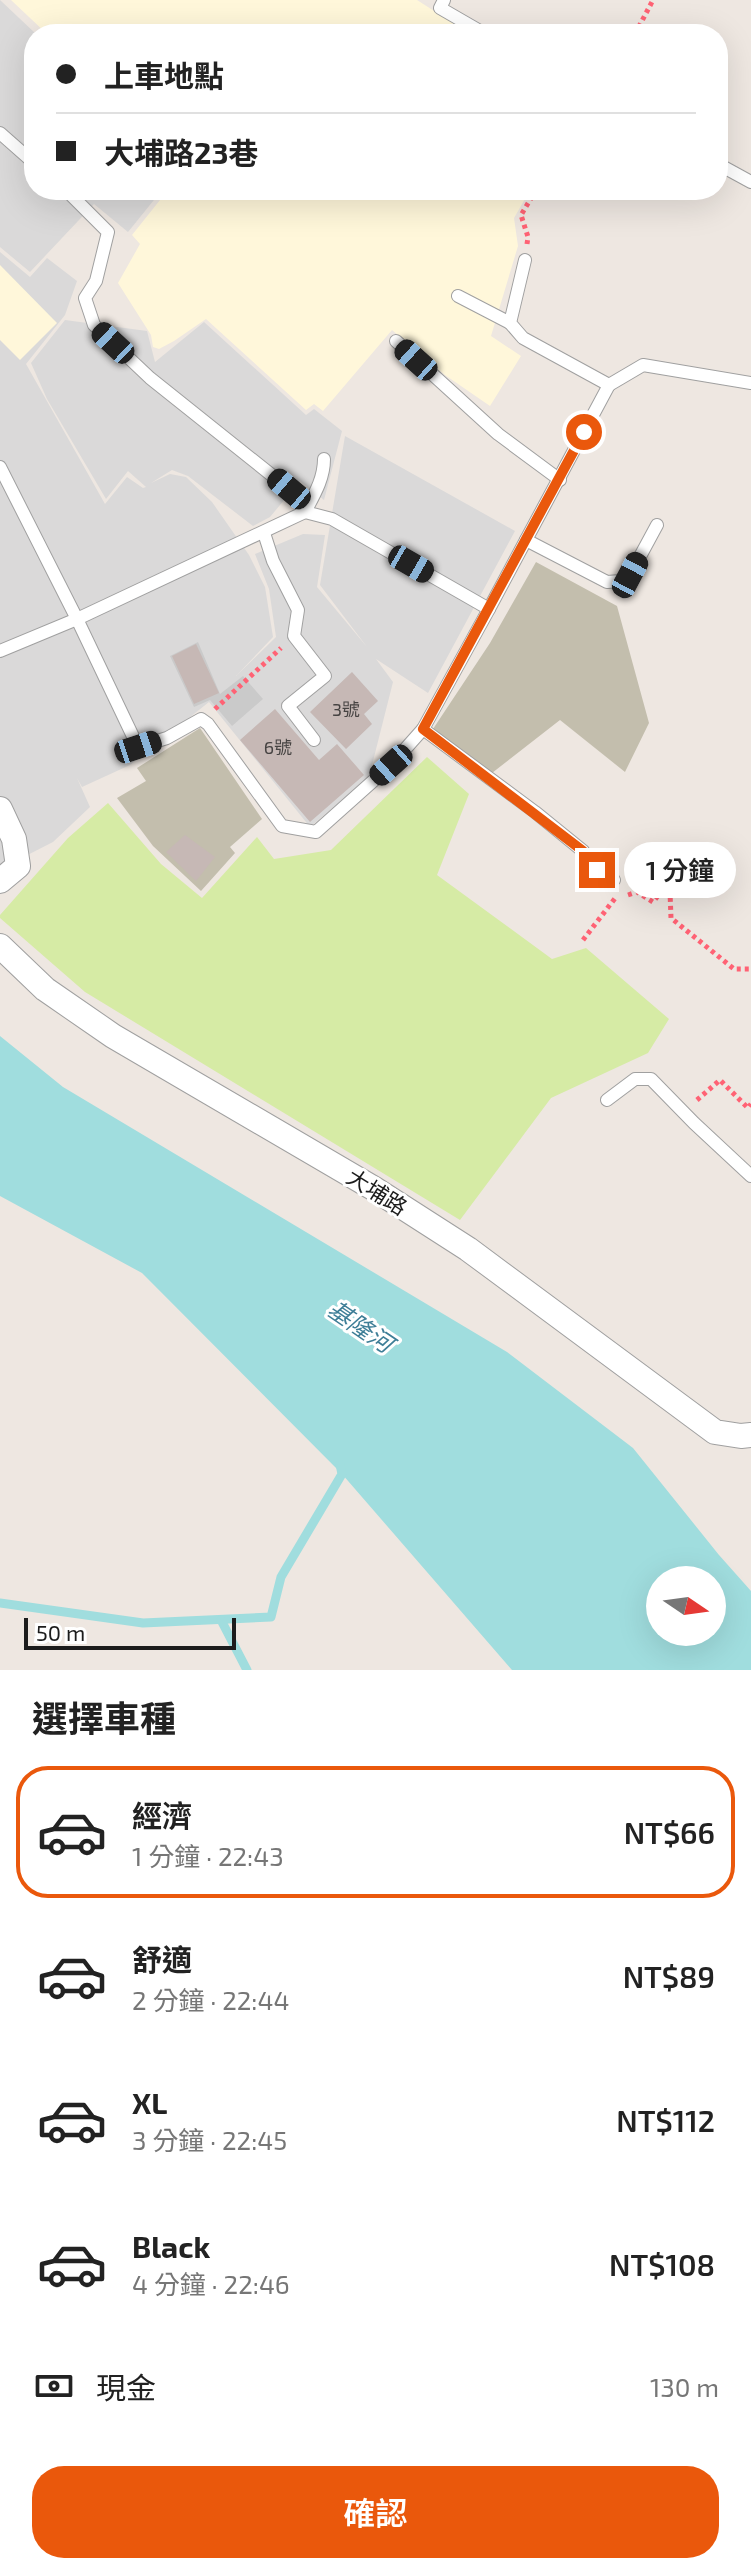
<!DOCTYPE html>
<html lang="zh-TW">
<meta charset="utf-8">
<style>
:root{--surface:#fff;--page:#f6f6f6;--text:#222;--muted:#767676;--line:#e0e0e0;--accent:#ea580c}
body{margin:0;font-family:"Exo 2","Noto Sans TC",sans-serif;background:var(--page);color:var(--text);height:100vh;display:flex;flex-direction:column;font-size:30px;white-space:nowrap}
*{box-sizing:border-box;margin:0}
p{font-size:26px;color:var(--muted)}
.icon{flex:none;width:44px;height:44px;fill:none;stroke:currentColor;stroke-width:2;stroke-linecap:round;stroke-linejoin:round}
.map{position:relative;height:1670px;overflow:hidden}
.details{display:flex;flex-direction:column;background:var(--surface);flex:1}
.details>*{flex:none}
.guide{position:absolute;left:24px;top:24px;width:704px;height:176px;border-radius:32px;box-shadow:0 8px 32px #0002;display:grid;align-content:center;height:176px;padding:0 32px;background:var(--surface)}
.needle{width:52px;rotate:103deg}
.controls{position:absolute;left:646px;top:1566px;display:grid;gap:16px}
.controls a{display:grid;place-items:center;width:80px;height:80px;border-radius:50%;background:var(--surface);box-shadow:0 8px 32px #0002;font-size:40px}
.scale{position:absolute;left:24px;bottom:20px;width:212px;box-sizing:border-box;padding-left:8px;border:4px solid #1c1c1c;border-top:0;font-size:22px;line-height:28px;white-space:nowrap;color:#1c1c1c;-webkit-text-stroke:6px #fff;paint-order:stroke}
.end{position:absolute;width:36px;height:36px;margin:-18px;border:10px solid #ea580c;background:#fff;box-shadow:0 0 0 4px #fff}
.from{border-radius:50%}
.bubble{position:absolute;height:56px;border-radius:28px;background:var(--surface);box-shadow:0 8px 32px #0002;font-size:26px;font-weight:600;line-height:56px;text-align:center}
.car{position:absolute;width:24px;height:48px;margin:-24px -12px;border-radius:10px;box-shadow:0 0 6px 2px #0007;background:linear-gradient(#222 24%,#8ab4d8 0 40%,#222 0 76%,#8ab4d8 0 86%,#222 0)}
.guide b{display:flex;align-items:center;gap:28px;height:76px;font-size:30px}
.guide b+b{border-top:2px solid var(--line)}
.guide i{width:20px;height:20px;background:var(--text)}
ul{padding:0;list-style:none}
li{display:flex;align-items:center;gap:24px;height:132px;margin:0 16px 12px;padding:0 16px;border:4px solid transparent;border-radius:32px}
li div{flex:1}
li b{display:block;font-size:30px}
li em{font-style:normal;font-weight:600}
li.on{border-color:var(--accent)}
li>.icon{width:72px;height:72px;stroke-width:1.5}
h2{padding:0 32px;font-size:36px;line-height:96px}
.pay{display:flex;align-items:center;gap:20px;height:88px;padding:0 32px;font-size:30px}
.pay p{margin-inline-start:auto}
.primary-button{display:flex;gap:16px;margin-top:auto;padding:16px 32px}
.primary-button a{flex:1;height:92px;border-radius:32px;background:var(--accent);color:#fff;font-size:32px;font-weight:600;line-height:92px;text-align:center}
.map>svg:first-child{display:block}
.residential{fill:#dad9d9}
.education{fill:#fff7da}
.religious{fill:#cacaca}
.construction{fill:#c3bead}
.grass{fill:#d6eba5}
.water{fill:#a0ddde;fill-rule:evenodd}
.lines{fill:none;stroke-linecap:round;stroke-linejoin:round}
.stream{stroke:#a0ddde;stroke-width:9}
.building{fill:#c6b8b5}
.lane-casing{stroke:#a0a0a0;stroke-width:14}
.street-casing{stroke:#a0a0a0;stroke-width:26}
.path{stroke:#ff6274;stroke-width:5;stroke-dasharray:4 4;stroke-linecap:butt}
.lane{stroke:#fff;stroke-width:12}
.street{stroke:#fff;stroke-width:24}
.route{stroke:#ea580c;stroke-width:10}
.labels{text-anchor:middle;stroke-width:6;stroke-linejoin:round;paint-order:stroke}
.number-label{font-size:18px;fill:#464342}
.street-label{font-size:22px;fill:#1c1c1c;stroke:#fff}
.water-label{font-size:24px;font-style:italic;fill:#3e7e97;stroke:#fff}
</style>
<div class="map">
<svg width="751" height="1670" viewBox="0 0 751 1670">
<rect width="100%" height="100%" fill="#eee7e1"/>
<g class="residential">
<polygon points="0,0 36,34 34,34 34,190 162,190 128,232 94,204 30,272 0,247"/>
<polygon points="0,252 30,277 47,258 77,281 65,315 26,364 105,504 127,477 143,488 146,487 128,471 106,499 47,399 31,363 65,320 147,331 155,362 204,322 306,415 314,409 342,431 324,500 300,481 270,517 253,526 188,476 172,470 151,483 170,474 186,477 212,502 249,555 265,587 273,637 236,676 276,637 269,589 255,554 303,534 325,535 317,587 367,647 320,585 345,436 515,531 428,693 376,659 393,682 369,777 310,827 209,702 130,765 82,787 77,778 90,807 53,842 0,869"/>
</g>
<g class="education">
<polygon points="11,0 417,0 470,34 47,34"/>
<polygon points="168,190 530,190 514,218 518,246 491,336 521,356 490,406 445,375 392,330 323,411 314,404 306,410 206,319 174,341 159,349 153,347 151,335 118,283 140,244 132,235"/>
<polygon points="0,265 57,323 20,360 0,340"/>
</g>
<polygon class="religious" points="198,642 220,694 243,676 263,699 232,726 210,700 194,707 170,656"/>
<g class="construction">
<polygon points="536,562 617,606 649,723 625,772 560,720 492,773 433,729 490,643"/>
<polygon points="200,728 262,819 230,847 235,853 201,891 153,846 117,798 146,781 137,768"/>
</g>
<polygon class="grass" points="427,757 469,794 437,875 552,959 586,948 669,1019 648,1053 551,1098 460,1220 85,992 0,918 0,915 68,838 108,803 161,864 202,898 257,837 274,859 331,850"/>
<path class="water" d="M 0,1036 L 63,1087 L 507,1352 L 633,1448 L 719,1555 L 751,1591 L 751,1670 L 512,1670 L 342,1474 L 142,1273 L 0,1196 ZM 660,1580 L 712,1580 L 712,1632 L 660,1632 Z"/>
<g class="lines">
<g class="stream">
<polyline points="0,1603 143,1623 271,1617 281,1577 342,1474 340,1464"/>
<polyline points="221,1620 247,1670"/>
</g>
</g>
<g class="building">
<polygon points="196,644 219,693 194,704 172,656"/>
<polygon points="352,672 378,701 364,714 372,724 346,749 310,712"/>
<polygon points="275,709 319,760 337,744 364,775 310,822 240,740"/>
<polygon points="185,835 215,857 196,881 166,852"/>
</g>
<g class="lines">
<g class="lane-casing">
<g id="lane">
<polyline points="444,0 440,8 485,34"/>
<polyline points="0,133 34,163"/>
<polyline points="718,164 751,182"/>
<polyline points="66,190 108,232 96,281 85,298 94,325 150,378 289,489 305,512 332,519 489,609 609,385"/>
<polyline points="525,260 510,323 523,338 609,385"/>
<polyline points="458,296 510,323"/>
<polyline points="396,341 498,434 560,480"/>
<polyline points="609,385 643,365 751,383"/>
<polyline points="0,467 77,619 138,747 167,738 201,719 208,724 282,826 316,832 391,765 423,729"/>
<polyline points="264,533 273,561 298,610 294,636 325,676 288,706 314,740"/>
<polyline points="526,540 607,582 621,581 630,575 657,525"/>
<polyline points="489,609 423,729 535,812 583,851 597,870 614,880"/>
<path d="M 0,651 L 77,619 L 305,512 C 314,495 324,479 324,459"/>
<polyline points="607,1100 635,1079 651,1079 694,1123 751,1176"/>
</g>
</g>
<g class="street-casing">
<g id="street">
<polyline points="0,809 14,839 18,866 0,881"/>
<polyline points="0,946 45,989 113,1036 373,1188 468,1249 715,1432 741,1436 751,1435"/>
</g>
</g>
<g class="path">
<polyline points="635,34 653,0"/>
<polyline points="527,244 528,237 521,215 536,190"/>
<polyline points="215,709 281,648"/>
<polyline points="628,895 637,892 653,902 661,892 670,892 671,918 734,969 751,969"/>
<polyline points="583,940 616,897"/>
<polyline points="697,1100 720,1080 748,1108 751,1104"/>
</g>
<use href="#lane" class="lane"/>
<use href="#street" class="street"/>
</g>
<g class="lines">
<polyline class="route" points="584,432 423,729 583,851 597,870"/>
</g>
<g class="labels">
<g class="number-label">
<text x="346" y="716">3號</text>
<text x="278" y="754">6號</text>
</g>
<g class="street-label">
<text transform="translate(377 1192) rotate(32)" y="8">大埔路</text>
</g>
<g class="water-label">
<text transform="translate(360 1327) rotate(34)" y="8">基隆河</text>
</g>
</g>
</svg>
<div class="controls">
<a><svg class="needle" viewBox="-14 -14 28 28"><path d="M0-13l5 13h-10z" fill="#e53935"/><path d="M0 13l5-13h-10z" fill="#767676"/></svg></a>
</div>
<div class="scale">50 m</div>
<i class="end from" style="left:584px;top:432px"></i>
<i class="end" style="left:597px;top:870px"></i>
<div class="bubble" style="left:624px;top:842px;width:112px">1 分鐘</div>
<i class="car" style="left:113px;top:343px;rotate:313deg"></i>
<i class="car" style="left:416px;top:360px;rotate:312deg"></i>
<i class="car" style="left:289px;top:489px;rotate:310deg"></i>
<i class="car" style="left:411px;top:564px;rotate:120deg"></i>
<i class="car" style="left:630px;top:575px;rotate:28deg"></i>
<i class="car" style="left:138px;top:747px;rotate:72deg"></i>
<i class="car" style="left:391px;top:765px;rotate:228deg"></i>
<div class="guide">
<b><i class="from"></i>上車地點</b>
<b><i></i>大埔路23巷</b>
</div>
</div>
<section class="details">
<h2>選擇車種</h2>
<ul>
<li class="on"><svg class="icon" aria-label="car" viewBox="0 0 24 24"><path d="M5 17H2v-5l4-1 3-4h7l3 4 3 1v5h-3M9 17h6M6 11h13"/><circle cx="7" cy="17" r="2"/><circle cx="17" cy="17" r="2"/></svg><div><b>經濟</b><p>1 分鐘 · 22:43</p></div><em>NT$66</em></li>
<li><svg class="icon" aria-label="car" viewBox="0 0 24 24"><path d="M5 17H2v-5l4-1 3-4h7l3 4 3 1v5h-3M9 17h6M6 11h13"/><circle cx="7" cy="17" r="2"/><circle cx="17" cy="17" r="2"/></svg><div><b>舒適</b><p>2 分鐘 · 22:44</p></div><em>NT$89</em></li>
<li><svg class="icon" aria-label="car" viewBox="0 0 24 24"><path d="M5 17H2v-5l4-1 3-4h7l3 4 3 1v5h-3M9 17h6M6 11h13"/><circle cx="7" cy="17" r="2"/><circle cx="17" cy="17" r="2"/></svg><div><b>XL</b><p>3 分鐘 · 22:45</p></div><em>NT$112</em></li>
<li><svg class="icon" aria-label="car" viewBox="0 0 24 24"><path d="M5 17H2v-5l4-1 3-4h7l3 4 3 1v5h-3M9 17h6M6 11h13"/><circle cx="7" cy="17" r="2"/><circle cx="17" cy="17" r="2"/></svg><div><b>Black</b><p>4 分鐘 · 22:46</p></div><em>NT$108</em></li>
</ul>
<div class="pay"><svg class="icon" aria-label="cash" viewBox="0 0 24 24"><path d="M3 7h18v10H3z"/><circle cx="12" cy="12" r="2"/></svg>現金<p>130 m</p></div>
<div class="primary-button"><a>確認</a></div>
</section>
